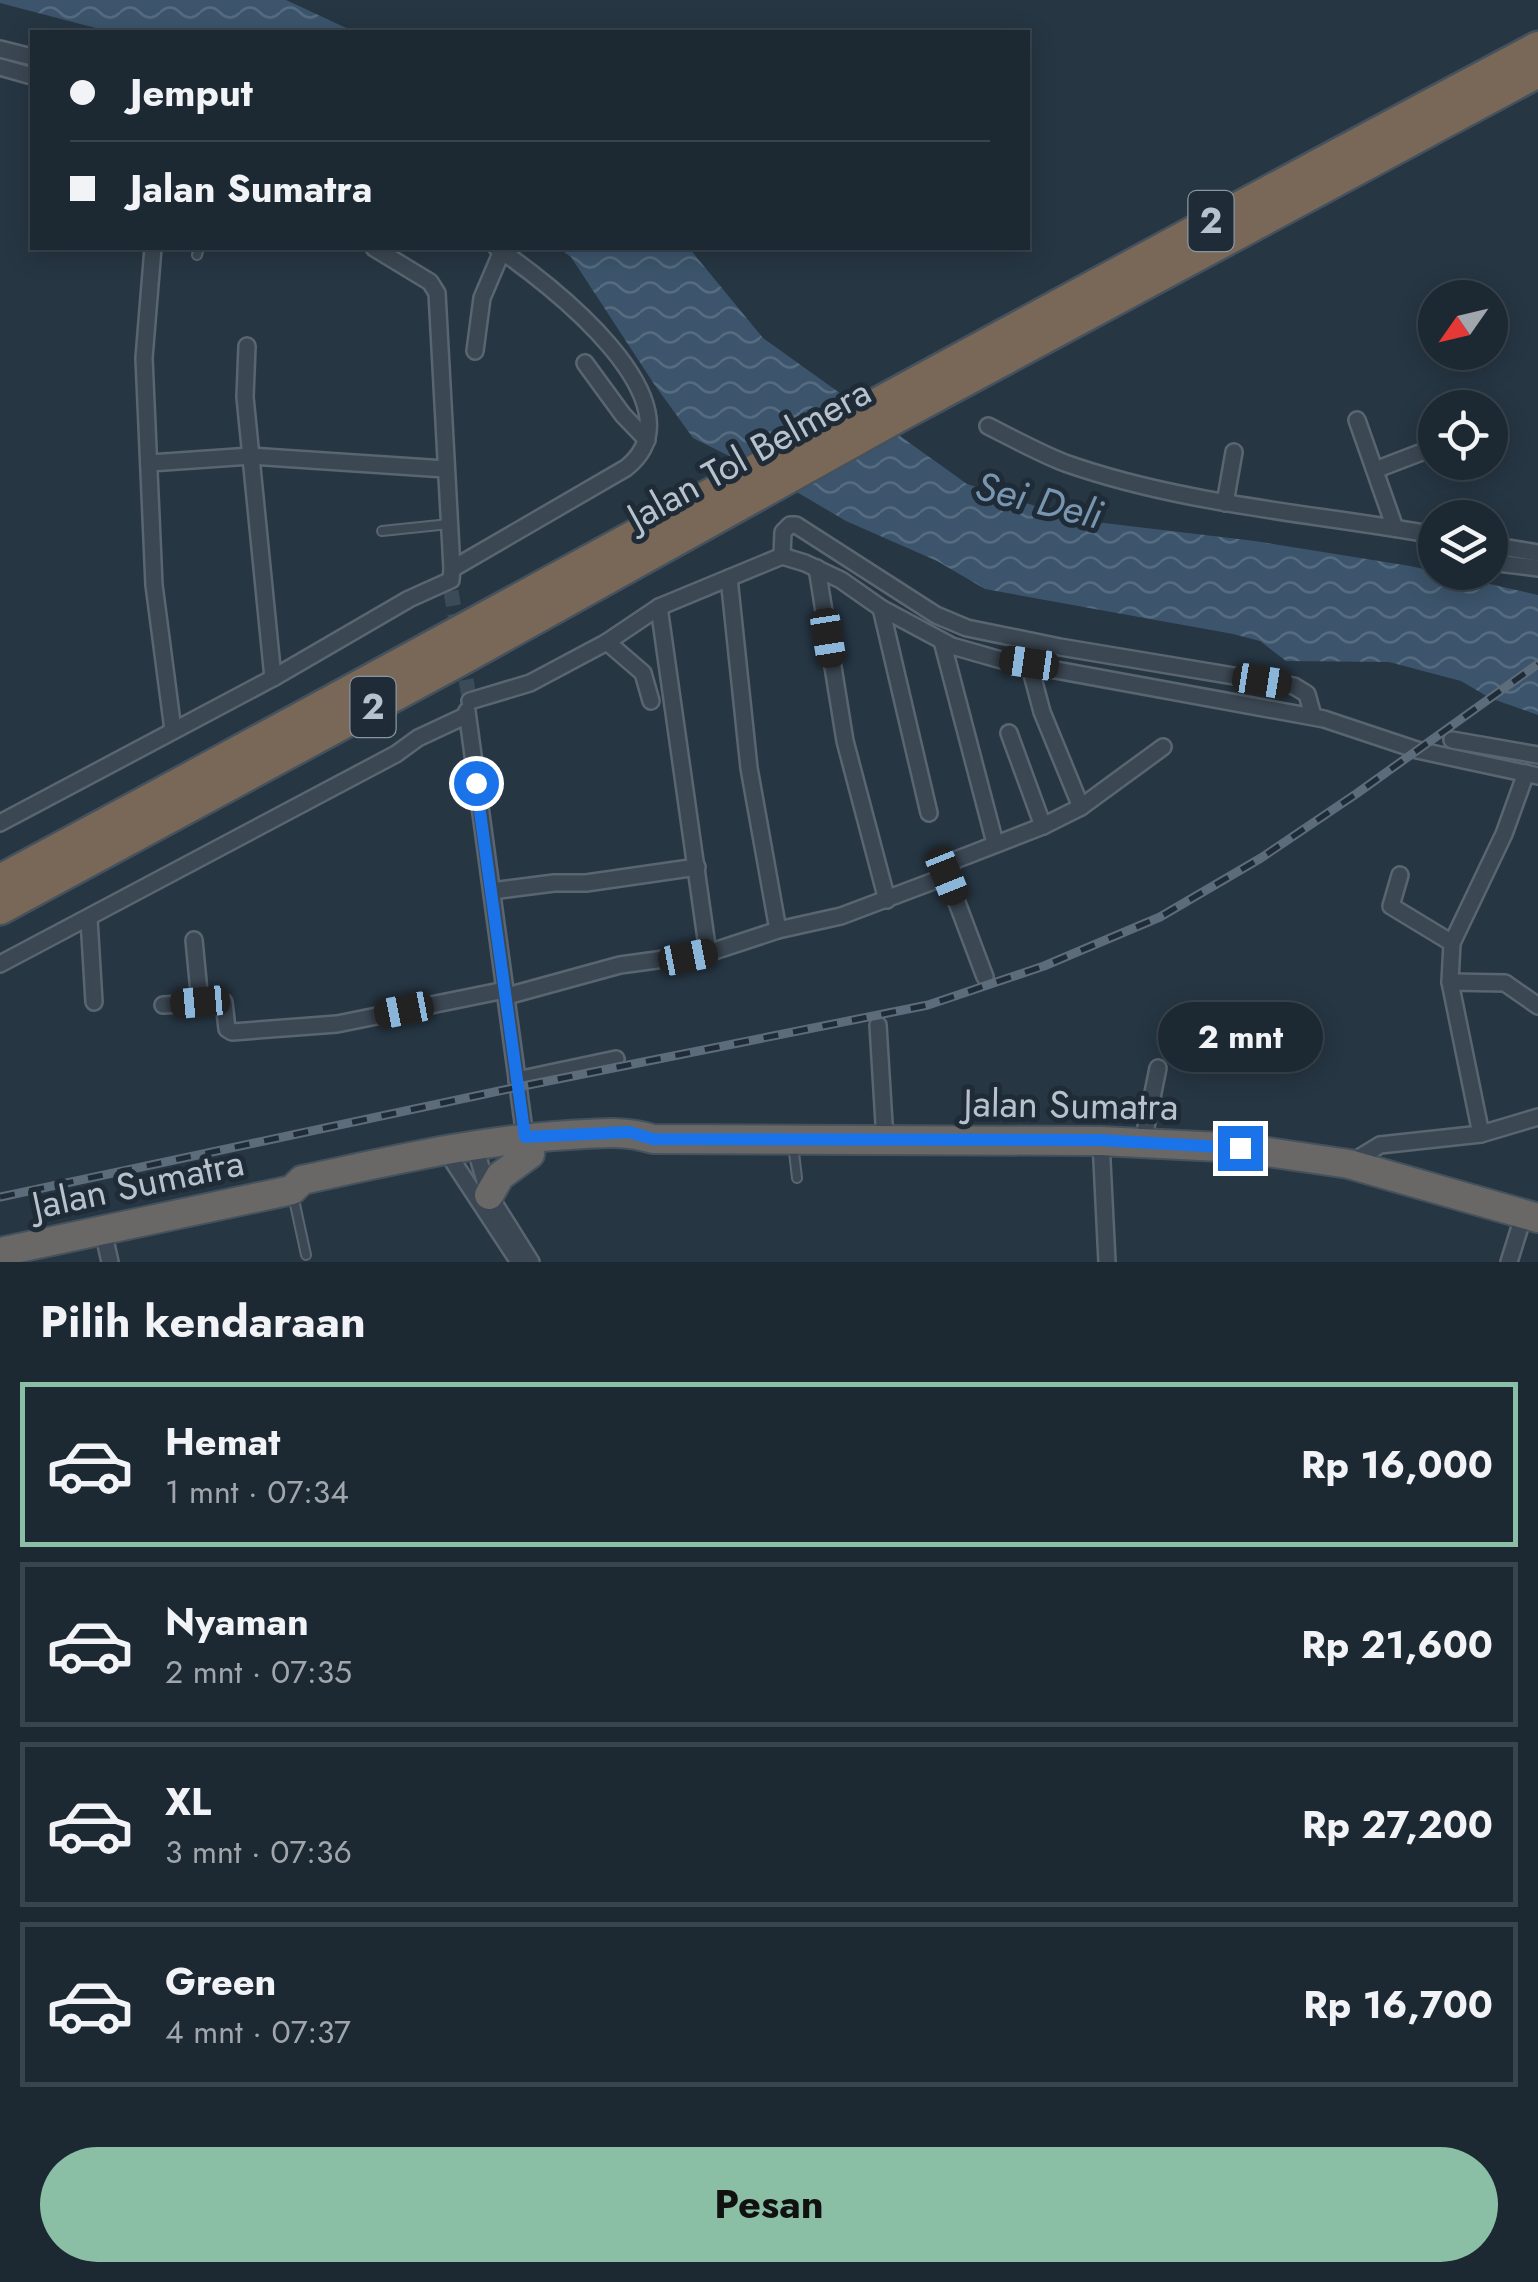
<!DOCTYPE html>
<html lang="id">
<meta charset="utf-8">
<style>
:root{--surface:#1c2832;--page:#29343e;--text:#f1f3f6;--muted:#a0a6ac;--line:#3a444d;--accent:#8abfa5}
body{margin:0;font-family:Jost,sans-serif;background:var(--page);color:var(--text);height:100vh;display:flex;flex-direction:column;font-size:38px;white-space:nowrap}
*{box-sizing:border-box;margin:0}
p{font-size:32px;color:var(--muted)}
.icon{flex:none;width:55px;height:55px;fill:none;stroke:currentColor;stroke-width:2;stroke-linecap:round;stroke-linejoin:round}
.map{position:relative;height:1262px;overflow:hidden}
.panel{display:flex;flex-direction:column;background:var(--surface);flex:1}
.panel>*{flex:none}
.guide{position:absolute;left:30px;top:30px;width:1000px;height:220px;border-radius:0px;box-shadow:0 5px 25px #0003,0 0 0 2px var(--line);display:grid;align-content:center;height:220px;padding:0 40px;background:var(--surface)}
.needle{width:65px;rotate:236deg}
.buttons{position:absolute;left:1418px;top:280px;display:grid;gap:20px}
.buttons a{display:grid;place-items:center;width:90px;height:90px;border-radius:50%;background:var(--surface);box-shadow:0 5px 25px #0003,0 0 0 2px var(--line);font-size:50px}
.end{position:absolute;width:45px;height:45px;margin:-22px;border:12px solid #1a73e8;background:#fff;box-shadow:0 0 0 5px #fff}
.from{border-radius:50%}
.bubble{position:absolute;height:70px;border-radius:35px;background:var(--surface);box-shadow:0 5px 25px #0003,0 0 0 2px var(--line);font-size:32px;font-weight:700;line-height:70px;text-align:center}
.car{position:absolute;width:30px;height:60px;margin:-30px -15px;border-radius:12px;box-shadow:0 0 8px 2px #0007;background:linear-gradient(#222 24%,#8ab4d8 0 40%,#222 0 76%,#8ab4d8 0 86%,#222 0)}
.guide b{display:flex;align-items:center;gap:35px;height:95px;font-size:38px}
.guide b+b{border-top:2px solid var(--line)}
.guide i{width:25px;height:25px;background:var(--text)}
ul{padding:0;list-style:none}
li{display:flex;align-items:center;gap:30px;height:165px;margin:0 20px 15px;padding:0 20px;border:5px solid var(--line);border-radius:0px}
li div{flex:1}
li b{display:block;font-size:38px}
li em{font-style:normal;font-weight:700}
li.on{border-color:var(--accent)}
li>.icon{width:90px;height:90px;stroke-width:1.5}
h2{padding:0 40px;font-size:45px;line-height:120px}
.action{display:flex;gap:20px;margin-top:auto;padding:20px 40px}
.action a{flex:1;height:115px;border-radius:60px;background:var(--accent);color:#111;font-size:40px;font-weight:700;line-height:115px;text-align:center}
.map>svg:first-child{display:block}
.water{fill:url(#water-waves)}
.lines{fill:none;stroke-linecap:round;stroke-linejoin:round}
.minor-tunnel{stroke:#3c4b58;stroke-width:15;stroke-dasharray:15 8;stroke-linecap:butt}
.service-casing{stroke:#596570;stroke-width:12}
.minor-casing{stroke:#596570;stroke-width:20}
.trunk-casing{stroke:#45525d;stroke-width:32}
.motorway-casing{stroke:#45525d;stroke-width:35}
.service{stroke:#3b4753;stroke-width:8}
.minor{stroke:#3b4753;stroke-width:15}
.trunk{stroke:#696866;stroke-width:28}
.motorway{stroke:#796858;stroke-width:30}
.rail-casing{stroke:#5d6c7a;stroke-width:9}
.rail{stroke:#1f2c38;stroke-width:5;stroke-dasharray:15;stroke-linecap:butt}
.route{stroke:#1a73e8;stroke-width:12}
.labels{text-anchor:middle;stroke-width:10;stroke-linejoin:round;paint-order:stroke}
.shield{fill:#1f2c38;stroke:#8a95a0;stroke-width:2.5}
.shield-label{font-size:35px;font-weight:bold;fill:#b8c2cc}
.street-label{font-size:38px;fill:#b8c2cc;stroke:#1f2c38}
.water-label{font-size:40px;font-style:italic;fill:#7896b0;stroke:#1f2c38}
</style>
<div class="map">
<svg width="1538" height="1262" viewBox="0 0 1538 1262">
<defs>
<pattern id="water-waves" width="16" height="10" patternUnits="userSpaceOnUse" patternTransform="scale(2.5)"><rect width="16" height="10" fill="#3c556c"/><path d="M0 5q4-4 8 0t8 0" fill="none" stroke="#566c80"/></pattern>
</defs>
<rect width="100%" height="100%" fill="#263643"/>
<g class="water">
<polygon points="0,0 286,0 355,32 111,32 0,3"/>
<polygon points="558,248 689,248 763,338 967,484 1079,520 1255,541 1410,566 1538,595 1538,715 1490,698 1461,681 1389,662 1286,661 1260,641 1233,634 985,589 937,561 846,521 773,478 693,438 654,384 571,257"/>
</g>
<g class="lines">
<g class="minor-tunnel">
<polyline points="451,591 458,634"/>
<polyline points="462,657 469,697"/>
</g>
<g class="service-casing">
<g id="service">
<polyline points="197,255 199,248"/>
<polyline points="382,531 449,524"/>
<polyline points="793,1144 797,1178"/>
<polyline points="293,1195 306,1255"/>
</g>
</g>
<g class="minor-casing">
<g id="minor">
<polyline points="0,49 32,57"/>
<polyline points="0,67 32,76"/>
<polyline points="153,248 144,358 154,585 173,730"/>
<polyline points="374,248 430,282 437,293 452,569"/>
<polyline points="247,346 245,397 273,678"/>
<polyline points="475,351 482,298 502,251"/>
<polyline points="585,363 623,415 647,440"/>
<polyline points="1357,420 1395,528"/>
<path d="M 988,426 C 1014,439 1039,453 1065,463 C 1184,505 1312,513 1435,535"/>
<polyline points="150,463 251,456 445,469"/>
<polyline points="1375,470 1435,447"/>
<polyline points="1225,503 1234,452"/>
<polyline points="1490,545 1538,553"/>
<polyline points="782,556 783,532 790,525 796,525 936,615 967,628 1060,647 1294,686 1307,694 1313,716"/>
<polyline points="1490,562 1538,568"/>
<polyline points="817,568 845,741 887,900"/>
<polyline points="729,578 749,768 778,930"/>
<polyline points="659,607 708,953"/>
<polyline points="881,608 929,813"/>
<polyline points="942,641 995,843"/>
<polyline points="607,642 643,673 651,701"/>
<polyline points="1029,663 1042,712 1081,807"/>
<polyline points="470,701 530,683 607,642 659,607 782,556 805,563 841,580 881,608 952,646 1001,660 1324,719 1417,750 1538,776"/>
<polyline points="467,711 525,1137"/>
<polyline points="1009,733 1043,826"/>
<polyline points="1452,740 1538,755"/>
<path d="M 0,823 L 273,678 L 409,599 L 451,580 L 452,569 L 626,468 C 707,404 546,281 497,248"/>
<polyline points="1400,875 1391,906 1452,943"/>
<polyline points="947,876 953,861 1043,826 1081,807 1163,747"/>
<polyline points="492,891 554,883 586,883 697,867"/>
<polyline points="89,919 94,1002"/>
<polyline points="194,940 200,1002"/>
<polyline points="0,964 396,754 418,738 465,716"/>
<polyline points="1450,982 1505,983 1538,1006"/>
<polyline points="507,996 620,965 708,953 778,930 841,916 947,876 985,977"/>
<polyline points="163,1005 224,1002 227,1029 232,1032 337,1024 505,990"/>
<polyline points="878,1025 885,1140"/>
<polyline points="517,1080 616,1059"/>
<polyline points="1481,1134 1450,982 1452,943 1504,834 1526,773"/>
<polyline points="1101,1141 1107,1262"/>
<polyline points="1143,1142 1158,1068"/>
<polyline points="474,1143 489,1195 531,1262"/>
<polyline points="451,1147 454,1163 519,1262"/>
<polyline points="1349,1164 1380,1145 1481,1134 1538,1117"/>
<polyline points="103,1231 110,1262"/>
<polyline points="1509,1262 1524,1214"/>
</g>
</g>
<g class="trunk-casing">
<g id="trunk">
<polyline points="489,1195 500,1176 530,1154"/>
<path d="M 0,1252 L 292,1190 L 302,1180 C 391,1161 477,1140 569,1135 C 598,1133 624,1130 653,1139 L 1101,1141 L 1240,1148 L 1349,1164 L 1538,1218"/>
</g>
</g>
<g class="motorway-casing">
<g id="motorway">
<path d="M 0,880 C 514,604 1023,320 1538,47"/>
<polyline points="0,909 468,656 896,418 1538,72"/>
</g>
</g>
<use href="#service" class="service"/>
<use href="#minor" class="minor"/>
<use href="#trunk" class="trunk"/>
<use href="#motorway" class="motorway"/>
<g class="rail-casing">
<polyline id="rail" points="0,1197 518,1087 928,1005 1044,966 1160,917 1261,858 1356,794 1538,664"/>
</g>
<use href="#rail" class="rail"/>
</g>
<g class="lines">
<polyline class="route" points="476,783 525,1137 629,1132 653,1139 1100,1140 1240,1148"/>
</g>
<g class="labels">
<g class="shield">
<rect x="1188.5" y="191" width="45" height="60" rx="8"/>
<rect x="350.5" y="677" width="45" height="60" rx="8"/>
</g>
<g class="shield-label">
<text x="1211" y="233">2</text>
<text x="373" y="719">2</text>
</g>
<g class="street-label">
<text transform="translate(749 454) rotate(-29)" y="13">Jalan Tol Belmera</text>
<text transform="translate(1071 1105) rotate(1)" y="13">Jalan Sumatra</text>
<text transform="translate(138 1184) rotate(-12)" y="13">Jalan Sumatra</text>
</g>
<g class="water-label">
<text transform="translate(1039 500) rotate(14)" y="14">Sei Deli</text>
</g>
</g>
</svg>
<div class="buttons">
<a><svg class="needle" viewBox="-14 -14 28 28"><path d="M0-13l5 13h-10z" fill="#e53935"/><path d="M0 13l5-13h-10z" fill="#a0a6ac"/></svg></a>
<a><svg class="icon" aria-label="locate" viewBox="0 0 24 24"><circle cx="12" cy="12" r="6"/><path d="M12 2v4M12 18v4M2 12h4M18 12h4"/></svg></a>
<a><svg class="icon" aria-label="layers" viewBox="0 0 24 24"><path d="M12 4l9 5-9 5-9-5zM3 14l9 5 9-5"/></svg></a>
</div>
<i class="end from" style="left:476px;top:783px"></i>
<i class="end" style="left:1240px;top:1148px"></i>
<div class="bubble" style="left:1158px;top:1002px;width:165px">2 mnt</div>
<i class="car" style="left:828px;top:638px;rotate:171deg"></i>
<i class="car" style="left:1029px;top:663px;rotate:278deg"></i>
<i class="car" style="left:1262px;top:681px;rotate:99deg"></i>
<i class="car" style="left:947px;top:876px;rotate:158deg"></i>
<i class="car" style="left:688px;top:957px;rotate:79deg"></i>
<i class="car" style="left:200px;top:1002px;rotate:265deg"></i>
<i class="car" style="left:404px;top:1010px;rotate:259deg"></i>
<div class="guide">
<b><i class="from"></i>Jemput</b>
<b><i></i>Jalan Sumatra</b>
</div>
</div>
<section class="panel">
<h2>Pilih kendaraan</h2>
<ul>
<li class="on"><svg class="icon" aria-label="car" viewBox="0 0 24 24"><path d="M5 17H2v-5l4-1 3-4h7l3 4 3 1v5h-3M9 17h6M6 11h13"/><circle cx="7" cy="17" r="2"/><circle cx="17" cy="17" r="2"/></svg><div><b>Hemat</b><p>1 mnt · 07:34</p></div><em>Rp 16,000</em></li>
<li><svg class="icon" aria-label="car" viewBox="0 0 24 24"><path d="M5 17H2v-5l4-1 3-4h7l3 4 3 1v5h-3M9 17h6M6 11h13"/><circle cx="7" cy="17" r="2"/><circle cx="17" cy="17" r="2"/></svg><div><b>Nyaman</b><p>2 mnt · 07:35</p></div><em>Rp 21,600</em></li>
<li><svg class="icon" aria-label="car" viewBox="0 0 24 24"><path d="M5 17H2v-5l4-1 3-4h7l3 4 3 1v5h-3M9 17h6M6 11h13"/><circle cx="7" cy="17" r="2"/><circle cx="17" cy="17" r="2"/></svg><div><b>XL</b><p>3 mnt · 07:36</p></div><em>Rp 27,200</em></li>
<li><svg class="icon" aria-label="car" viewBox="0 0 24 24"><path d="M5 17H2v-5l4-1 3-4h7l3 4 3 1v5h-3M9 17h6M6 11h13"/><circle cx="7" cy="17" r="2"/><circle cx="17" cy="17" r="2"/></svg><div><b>Green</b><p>4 mnt · 07:37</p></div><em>Rp 16,700</em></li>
</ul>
<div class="action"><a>Pesan</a></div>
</section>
